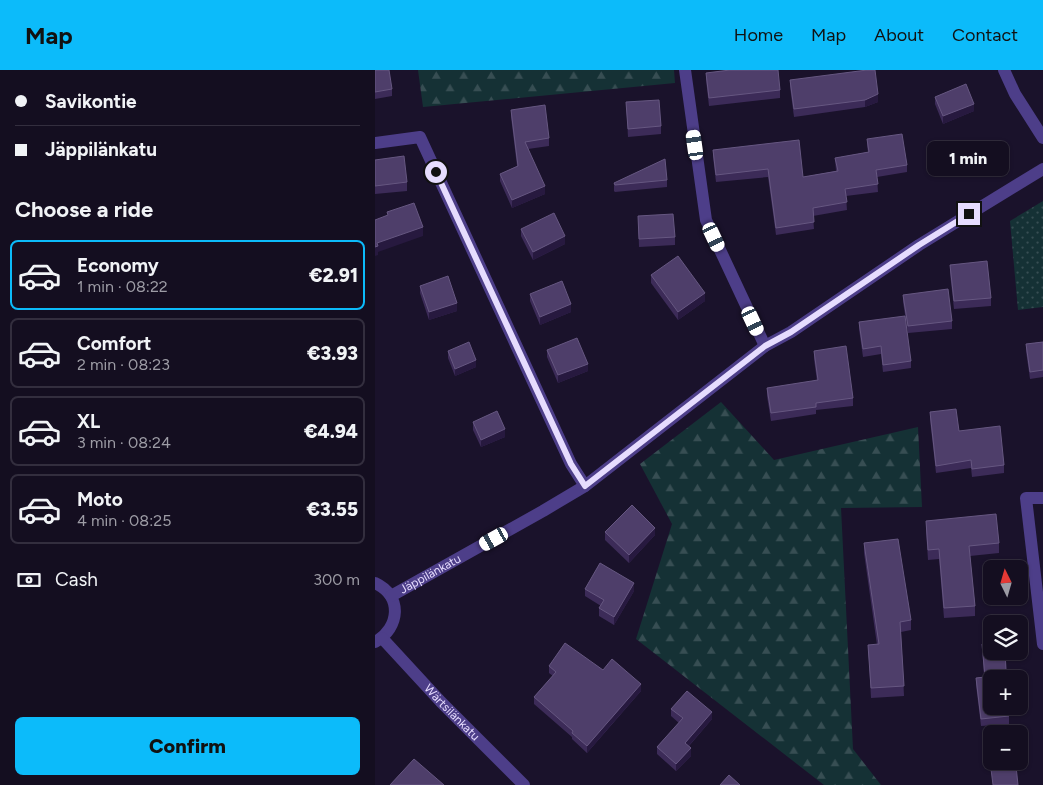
<!DOCTYPE html>
<meta charset="utf-8">
<style>
:root{--surface:#140e20;--page:#211c2d;--text:#f1f3f6;--muted:#9d9ca5;--line:#332e3e;--accent:#0cbbfa}
body{margin:0;font-family:Figtree,sans-serif;background:var(--page);color:var(--text);height:100vh;display:flex;flex-direction:column;font-size:19px;white-space:nowrap}
*{box-sizing:border-box;margin:0}
p{font-size:16px;color:var(--muted)}
.icon{flex:none;width:28px;height:28px;fill:none;stroke:currentColor;stroke-width:2;stroke-linecap:round;stroke-linejoin:round}
.map{position:relative;flex:1;overflow:hidden}
.details{display:flex;flex-direction:column;background:var(--surface);width:375px}
.details>*{flex:none}
.top-card{display:grid;align-content:center;height:110px;padding:0 15px;background:var(--surface)}
.needle{width:32px;rotate:355deg}
.fabs{position:absolute;left:608px;top:490px;display:grid;gap:10px}
.fabs a{display:grid;place-items:center;width:45px;height:45px;border-radius:8px;background:var(--surface);box-shadow:0 1px 4px #0004,0 0 0 1px var(--line);font-size:25px}
.end{position:absolute;width:22px;height:22px;margin:-11px;border:6px solid #e6dcfe;background:#111;box-shadow:0 0 0 2px #111}
.from{border-radius:50%}
.bubble{position:absolute;height:35px;border-radius:8px;background:var(--surface);box-shadow:0 1px 4px #0004,0 0 0 1px var(--line);font-size:16px;font-weight:800;line-height:35px;text-align:center}
.car{position:absolute;width:15px;height:30px;margin:-15px -8px;border-radius:6px;box-shadow:0 0 4px 1px #0007;background:linear-gradient(#fff 24%,#345 0 40%,#fff 0 76%,#345 0 86%,#fff 0)}
.top-card b{display:flex;align-items:center;gap:18px;height:48px;font-size:19px}
.top-card b+b{border-top:1px solid var(--line)}
.top-card i{width:12px;height:12px;background:var(--text)}
ul{padding:0;list-style:none}
li{display:flex;align-items:center;gap:15px;height:70px;margin:0 10px 8px;padding:0 5px;border:2px solid var(--line);border-radius:8px}
li div{flex:1}
li b{display:block;font-size:19px}
li em{font-style:normal;font-weight:800}
li.on{border-color:var(--accent)}
li>.icon{width:45px;height:45px;stroke-width:1.5}
h2{padding:0 15px;font-size:22px;line-height:60px}
.pay{display:flex;align-items:center;gap:12px;height:55px;padding:0 15px;font-size:19px}
.pay p{margin-inline-start:auto}
.primary-button{display:flex;gap:10px;margin-top:auto;padding:10px 15px}
.primary-button a{flex:1;height:58px;border-radius:8px;background:var(--accent);color:#111;font-size:20px;font-weight:800;line-height:58px;text-align:center}
header{display:flex;align-items:center;gap:30px;box-sizing:border-box;height:70px;padding:0 25px;background:var(--accent);color:#111}
header strong{font-size:24px}
nav{display:flex;gap:28px;margin-inline-start:auto;font-size:18px}
main{display:flex;flex:1;min-height:0}
.map>svg:first-child{display:block}
.grass{fill:url(#grass-dots)}
.forest{fill:url(#forest-firs)}
.lines{fill:none;stroke-linecap:round;stroke-linejoin:round}
.minor{stroke:#4d3e89;stroke-width:12}
.wall{fill:#3c2b58}
.shaded-wall{fill:#27193f}
.building{fill:#4e3e6a;stroke:#665781}
.route{stroke:#e6dcfe;stroke-width:6}
.labels{text-anchor:middle;stroke-width:5;stroke-linejoin:round;paint-order:stroke}
.street-label{font-size:12px;fill:#e6dcfe;stroke:#1a122b}
</style>
<header>
<strong>Map</strong>
<nav><a>Home</a><a>Map</a><a>About</a><a>Contact</a></nav>
</header>
<main>
<section class="details">
<div class="top-card">
<b><i class="from"></i>Savikontie</b>
<b><i></i>Jäppilänkatu</b>
</div>
<h2>Choose a ride</h2>
<ul>
<li class="on"><svg class="icon" aria-label="car" viewBox="0 0 24 24"><path d="M5 17H2v-5l4-1 3-4h7l3 4 3 1v5h-3M9 17h6M6 11h13"/><circle cx="7" cy="17" r="2"/><circle cx="17" cy="17" r="2"/></svg><div><b>Economy</b><p>1 min · 08:22</p></div><em>€2.91</em></li>
<li><svg class="icon" aria-label="car" viewBox="0 0 24 24"><path d="M5 17H2v-5l4-1 3-4h7l3 4 3 1v5h-3M9 17h6M6 11h13"/><circle cx="7" cy="17" r="2"/><circle cx="17" cy="17" r="2"/></svg><div><b>Comfort</b><p>2 min · 08:23</p></div><em>€3.93</em></li>
<li><svg class="icon" aria-label="car" viewBox="0 0 24 24"><path d="M5 17H2v-5l4-1 3-4h7l3 4 3 1v5h-3M9 17h6M6 11h13"/><circle cx="7" cy="17" r="2"/><circle cx="17" cy="17" r="2"/></svg><div><b>XL</b><p>3 min · 08:24</p></div><em>€4.94</em></li>
<li><svg class="icon" aria-label="car" viewBox="0 0 24 24"><path d="M5 17H2v-5l4-1 3-4h7l3 4 3 1v5h-3M9 17h6M6 11h13"/><circle cx="7" cy="17" r="2"/><circle cx="17" cy="17" r="2"/></svg><div><b>Moto</b><p>4 min · 08:25</p></div><em>€3.55</em></li>
</ul>
<div class="pay"><svg class="icon" aria-label="cash" viewBox="0 0 24 24"><path d="M3 7h18v10H3z"/><circle cx="12" cy="12" r="2"/></svg>Cash<p>300 m</p></div>
<div class="primary-button"><a>Confirm</a></div>
</section>
<div class="map">
<svg width="668" height="715" viewBox="0 0 668 715">
<defs>
<pattern id="grass-dots" width="8" height="8" patternUnits="userSpaceOnUse" patternTransform="scale(1.25)"><rect width="8" height="8" fill="#153135"/><path d="M2 2h.1M6 6h.1" fill="none" stroke="#374e53" stroke-width="1.8" stroke-linecap="round"/></pattern>
<pattern id="forest-firs" width="22" height="20" patternUnits="userSpaceOnUse" patternTransform="scale(1.25)"><rect width="22" height="20" fill="#153135"/><path d="M5 1l3.5 6h-7zM16 11l3.5 6h-7z" fill="#374e53"/></pattern>
</defs>
<rect width="100%" height="100%" fill="#1a122b"/>
<polygon class="grass" points="668,131 668,237 643,240 635,151"/>
<g class="forest">
<polygon points="43,0 299,0 300,13 48,37"/>
<polygon points="346,332 399,390 543,357 547,437 466,438 478,679 506,715 449,715 261,569 297,454 265,394"/>
</g>
<g class="lines">
<g class="minor">
<polyline points="310,0 331,150 390,276"/>
<polyline points="629,0 640,24 668,68"/>
<polyline points="0,73 45,67 196,394 210,416"/>
<polyline points="668,428 651,428 668,574"/>
<path d="M 0,513 C 28,526 25,558 0,572"/>
<path id="s1" d="M 16,526 L 168,441 L 210,416 L 390,276 L 416,262 L 544,175 L 668,99"/>
<path id="s2" d="M 7,568 L 66,632 L 149,715"/>
</g>
</g>
<g class="wall">
<polygon points="0,0 17,19 17,26 0,29"/>
<polygon points="331,3 405,20 405,28 334,36 331,10"/>
<polygon points="415,10 503,32 490,37 419,47 415,17"/>
<polygon points="560,27 599,41 568,54 560,34"/>
<polygon points="251,32 286,56 286,64 253,67"/>
<polygon points="136,40 174,68 174,76 153,79 170,124 137,138 125,111 125,104 142,96 136,47"/>
<polygon points="492,69 532,95 532,102 502,107 503,122 471,126 472,140 438,146 439,159 401,165 393,107 341,112 338,87 338,80 428,107 461,101 460,88 493,82 492,76"/>
<polygon points="0,90 32,112 32,121 0,124"/>
<polygon points="292,110 292,117 240,122 239,121 239,113"/>
<polygon points="263,146 300,167 300,175 264,177"/>
<polygon points="146,159 190,174 158,190 146,166"/>
<polygon points="575,195 616,228 616,236 579,239 575,203"/>
<polygon points="276,205 330,231 303,250 276,213"/>
<polygon points="45,216 82,241 54,250 45,223"/>
<polygon points="155,224 196,242 165,255 155,231"/>
<polygon points="528,225 577,251 577,259 533,263 528,232"/>
<polygon points="484,252 536,291 536,298 508,302 506,284 488,287 484,259"/>
<polygon points="668,272 668,307 655,309 651,281 651,274"/>
<polygon points="172,280 213,301 183,313 172,287"/>
<polygon points="73,281 101,297 80,306 73,288"/>
<polygon points="439,281 478,328 478,336 441,340 441,344 396,351 392,326 392,318 442,311 439,289"/>
<polygon points="555,342 584,361 629,395 629,403 597,407 596,398 561,403 555,350"/>
<polygon points="98,352 130,367 106,377 98,360"/>
<polygon points="551,451 624,473 624,483 595,486 600,536 600,546 569,548 564,489 553,490 551,461"/>
<polygon points="230,462 280,465 254,493 230,470"/>
<polygon points="489,473 536,550 536,560 526,562 529,626 496,628 493,575 502,575 489,483"/>
<polygon points="210,519 259,521 239,555 224,546 224,538 226,536 210,526"/>
<polygon points="607,574 631,600 631,608 630,608 634,646 634,654 606,656 601,615 601,608 609,607"/>
<polygon points="174,596 228,600 266,621 212,683 197,669 197,667 159,634 159,627 178,606 174,603"/>
<polygon points="296,639 337,649 314,676 316,686 301,701 282,684 282,677 304,653 296,646"/>
</g>
<g class="shaded-wall">
<polygon points="503,24 503,32 490,37 490,30"/>
<polygon points="599,34 599,41 568,54 568,46"/>
<polygon points="170,116 170,124 137,138 137,130"/>
<polygon points="48,157 48,166 3,182 3,185 0,186 0,177 2,173"/>
<polygon points="190,166 190,174 158,190 158,182"/>
<polygon points="330,223 330,231 303,250 303,242"/>
<polygon points="82,233 82,241 54,250 54,242"/>
<polygon points="196,234 196,242 165,255 165,247"/>
<polygon points="101,290 101,297 80,306 80,299"/>
<polygon points="213,294 213,301 183,313 183,305"/>
<polygon points="130,359 130,367 106,377 106,370"/>
<polygon points="280,458 280,465 254,493 254,485"/>
<polygon points="259,513 259,521 239,555 239,547"/>
<polygon points="266,614 266,621 236,655 236,649"/>
<polygon points="337,642 337,649 310,680 310,673"/>
<polygon points="236,648 236,655 212,683 212,676"/>
<polygon points="316,678 316,686 301,701 301,694"/>
</g>
<g class="building">
<polygon points="0,0 14,0 17,19 0,22"/>
<polygon points="355,0 403,0 405,20 334,28 331,3"/>
<polygon points="492,0 500,0 503,24 490,30 419,39 415,10"/>
<polygon points="591,14 599,34 568,46 560,27"/>
<polygon points="284,30 286,56 253,59 251,32"/>
<polygon points="170,35 174,68 150,72 170,116 137,130 125,104 143,96 136,40"/>
<polygon points="527,64 532,95 501,100 503,114 470,119 472,132 438,138 439,152 401,158 393,99 341,105 338,80 424,70 428,107 463,101 460,88 494,82 492,69"/>
<polygon points="29,86 32,112 0,116 0,90"/>
<polygon points="290,89 292,110 240,115 239,113"/>
<polygon points="39,133 48,157 2,173 3,176 0,177 0,150 13,145 12,142"/>
<polygon points="179,143 190,166 158,182 146,159"/>
<polygon points="298,144 300,167 264,169 263,146"/>
<polygon points="303,186 330,223 303,242 276,205"/>
<polygon points="612,191 616,228 579,231 575,195"/>
<polygon points="73,206 82,233 54,242 45,216"/>
<polygon points="187,211 196,234 165,247 155,224"/>
<polygon points="573,219 577,251 533,256 528,225"/>
<polygon points="530,246 536,291 508,295 506,276 488,279 484,252"/>
<polygon points="202,268 213,294 183,305 172,280"/>
<polygon points="94,272 101,290 80,299 73,281"/>
<polygon points="668,272 668,300 655,302 651,274"/>
<polygon points="471,276 478,328 441,333 441,337 396,343 392,318 443,310 439,281"/>
<polygon points="581,339 584,361 625,356 629,395 597,399 596,390 561,396 555,342"/>
<polygon points="122,341 130,359 106,370 98,352"/>
<polygon points="257,435 280,458 254,485 230,462"/>
<polygon points="621,444 624,473 594,476 600,536 569,538 564,479 553,480 551,451"/>
<polygon points="523,469 536,550 525,552 529,616 496,618 493,575 504,574 489,473"/>
<polygon points="225,493 259,513 239,547 224,538 229,530 210,519"/>
<polygon points="190,573 228,600 237,589 266,614 212,676 197,663 198,661 159,627 181,602 174,596"/>
<polygon points="616,573 616,581 630,581 631,600 630,600 630,609 616,609 616,636 633,636 634,646 606,649 601,608 610,607 607,574"/>
<polygon points="312,621 337,642 310,673 316,678 301,694 282,677 308,648 296,639"/>
<polygon points="39,689 69,715 15,715"/>
<polygon points="641,696 643,715 618,715 616,699"/>
<polygon points="354,705 365,715 345,715"/>
</g>
<g class="lines">
<polyline class="route" points="61,102 196,394 210,416 390,276 416,262 544,175 594,144"/>
</g>
<g class="labels">
<g class="street-label">
<text dy="4" stroke="none"><textPath href="#s1" startOffset="45">Jäppilänkatu</textPath></text>
<text dy="4" stroke="none"><textPath href="#s2" startOffset="102">Wärtsilänkatu</textPath></text>
</g>
</g>
</svg>
<div class="fabs">
<a><svg class="needle" viewBox="-14 -14 28 28"><path d="M0-13l5 13h-10z" fill="#e53935"/><path d="M0 13l5-13h-10z" fill="#9d9ca5"/></svg></a>
<a><svg class="icon" aria-label="layers" viewBox="0 0 24 24"><path d="M12 4l9 5-9 5-9-5zM3 14l9 5 9-5"/></svg></a>
<a>+</a>
<a>−</a>
</div>
<i class="end from" style="left:61px;top:102px"></i>
<i class="end" style="left:594px;top:144px"></i>
<div class="bubble" style="left:552px;top:71px;width:82px">1 min</div>
<i class="car" style="left:320px;top:75px;rotate:352deg"></i>
<i class="car" style="left:339px;top:167px;rotate:155deg"></i>
<i class="car" style="left:378px;top:251px;rotate:155deg"></i>
<i class="car" style="left:119px;top:469px;rotate:241deg"></i>
</div>
</main>
